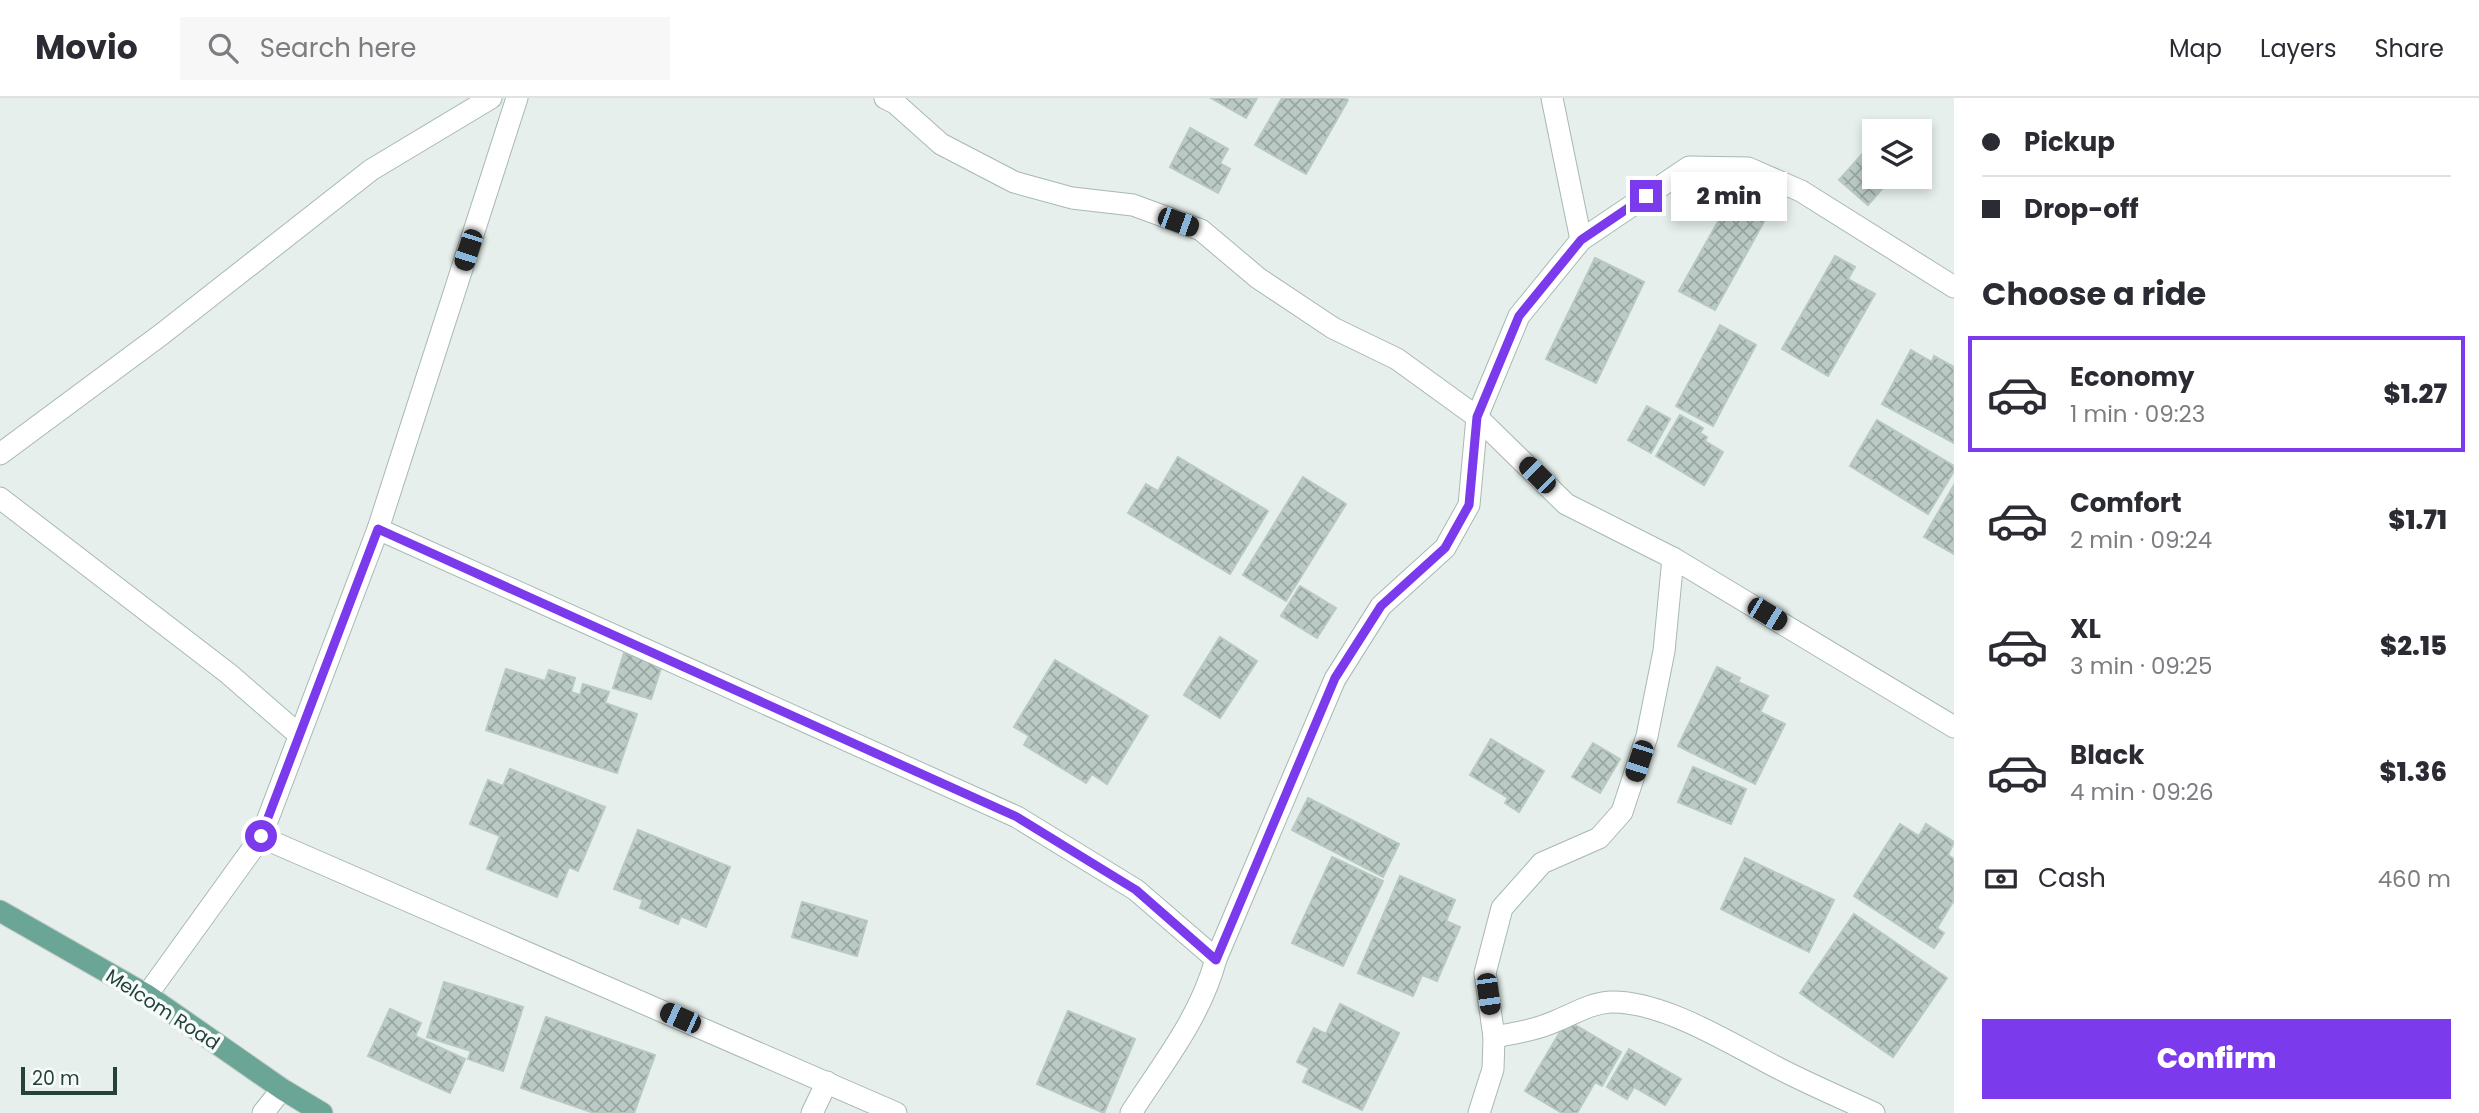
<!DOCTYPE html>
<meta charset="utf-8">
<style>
:root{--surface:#fff;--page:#f7f7f7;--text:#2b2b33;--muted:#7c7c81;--line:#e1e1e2;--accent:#7c3aed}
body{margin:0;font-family:Poppins,sans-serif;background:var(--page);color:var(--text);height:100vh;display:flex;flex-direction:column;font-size:26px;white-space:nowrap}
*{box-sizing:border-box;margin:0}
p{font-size:23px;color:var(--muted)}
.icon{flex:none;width:38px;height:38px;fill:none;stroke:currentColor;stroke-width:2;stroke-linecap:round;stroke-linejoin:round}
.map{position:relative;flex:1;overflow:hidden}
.sheet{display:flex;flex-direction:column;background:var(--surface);width:525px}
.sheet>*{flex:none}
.top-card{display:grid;align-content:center;height:154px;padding:0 28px;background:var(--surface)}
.tools{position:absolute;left:1862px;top:21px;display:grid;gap:14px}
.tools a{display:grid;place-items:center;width:70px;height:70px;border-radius:0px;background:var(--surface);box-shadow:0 4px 10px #0003;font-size:35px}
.scale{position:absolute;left:21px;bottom:18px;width:96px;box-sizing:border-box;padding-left:7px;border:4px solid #24423a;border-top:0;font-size:19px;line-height:24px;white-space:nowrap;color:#24423a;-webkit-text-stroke:5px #f7fbf9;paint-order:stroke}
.end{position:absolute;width:32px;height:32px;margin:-16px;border:9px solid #7c3aed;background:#fff;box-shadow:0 0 0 4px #fff}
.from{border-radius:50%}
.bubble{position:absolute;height:49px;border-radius:0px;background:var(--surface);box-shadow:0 4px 10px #0003;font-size:23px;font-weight:800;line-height:49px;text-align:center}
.car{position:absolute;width:21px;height:42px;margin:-21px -10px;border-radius:9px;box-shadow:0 0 5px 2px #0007;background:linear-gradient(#222 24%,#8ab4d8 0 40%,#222 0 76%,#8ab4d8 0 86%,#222 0)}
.top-card b{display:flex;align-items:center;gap:24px;height:66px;font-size:26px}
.top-card b+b{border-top:2px solid var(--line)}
.top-card i{width:18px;height:18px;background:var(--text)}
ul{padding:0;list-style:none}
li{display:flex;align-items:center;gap:21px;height:116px;margin:0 14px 10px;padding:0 14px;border:4px solid transparent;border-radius:0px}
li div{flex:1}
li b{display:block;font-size:26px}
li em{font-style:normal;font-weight:800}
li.active{border-color:var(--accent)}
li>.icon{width:63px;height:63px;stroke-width:1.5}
h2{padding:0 28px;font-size:32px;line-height:84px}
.pay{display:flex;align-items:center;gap:18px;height:77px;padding:0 28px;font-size:26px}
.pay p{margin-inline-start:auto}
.button{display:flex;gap:14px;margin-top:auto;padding:14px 28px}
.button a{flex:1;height:80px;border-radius:0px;background:var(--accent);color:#fff;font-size:28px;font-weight:800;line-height:80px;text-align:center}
header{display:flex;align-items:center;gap:42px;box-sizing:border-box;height:98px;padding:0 35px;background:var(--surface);border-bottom:2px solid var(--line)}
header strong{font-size:33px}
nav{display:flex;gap:38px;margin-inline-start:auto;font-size:24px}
.search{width:490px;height:63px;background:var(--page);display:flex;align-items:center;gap:18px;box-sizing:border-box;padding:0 24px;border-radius:0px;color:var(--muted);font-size:26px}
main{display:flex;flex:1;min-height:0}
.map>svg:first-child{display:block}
.building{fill:url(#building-cross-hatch);stroke:#b8c9c2;stroke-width:2}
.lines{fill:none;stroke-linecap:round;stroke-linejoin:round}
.minor-casing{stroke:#a8b8b2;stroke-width:23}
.major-casing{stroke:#c2cac8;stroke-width:23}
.minor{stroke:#fff;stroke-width:21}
.major{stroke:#6aa596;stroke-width:21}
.route{stroke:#7c3aed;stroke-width:9}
.labels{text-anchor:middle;stroke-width:7;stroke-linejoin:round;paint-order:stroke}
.street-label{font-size:19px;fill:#24423a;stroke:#f7fbf9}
</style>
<header>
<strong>Movio</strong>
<div class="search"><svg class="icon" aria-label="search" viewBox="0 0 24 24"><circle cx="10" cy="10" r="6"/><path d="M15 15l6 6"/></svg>Search here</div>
<nav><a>Map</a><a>Layers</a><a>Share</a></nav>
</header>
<main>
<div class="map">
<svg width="1954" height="1015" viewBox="0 0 1954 1015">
<defs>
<pattern id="building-cross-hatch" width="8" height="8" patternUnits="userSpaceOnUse" patternTransform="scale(1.75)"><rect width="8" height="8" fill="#bbcac4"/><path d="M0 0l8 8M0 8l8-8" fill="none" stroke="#98a6a0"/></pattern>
</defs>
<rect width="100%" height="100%" fill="#e6efeb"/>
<g class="building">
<polygon points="1211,0 1257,0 1246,20"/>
<polygon points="1282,0 1344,0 1348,2 1306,76 1255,47"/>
<polygon points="1190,30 1228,51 1220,65 1230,71 1218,95 1170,69"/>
<polygon points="1866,52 1874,59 1874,79 1892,79 1868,107 1839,82"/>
<polygon points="1742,81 1777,100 1715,212 1679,193"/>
<polygon points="1835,158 1855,169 1848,181 1875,196 1828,278 1782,251"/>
<polygon points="1595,160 1644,184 1596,285 1546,261"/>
<polygon points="1720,227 1756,247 1713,328 1676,308"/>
<polygon points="1911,252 1932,264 1934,258 1954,269 1954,345 1882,306"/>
<polygon points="1647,308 1670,321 1651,355 1628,342"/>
<polygon points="1680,317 1703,330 1700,335 1707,339 1705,343 1723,354 1704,387 1656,358"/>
<polygon points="1877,322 1954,368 1954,373 1928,416 1850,368"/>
<polygon points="1178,359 1268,413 1230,476 1128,415 1146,386 1158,393"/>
<polygon points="1303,379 1346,406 1286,503 1243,477"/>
<polygon points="1954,387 1954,456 1924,439"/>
<polygon points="1300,488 1336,510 1317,540 1281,518"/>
<polygon points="1220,539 1257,563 1220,620 1184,597"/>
<polygon points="624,555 662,567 651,601 613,590"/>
<polygon points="1055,562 1148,618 1107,686 1092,676 1086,685 1024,647 1029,638 1014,629"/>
<polygon points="1717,569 1740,580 1738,584 1768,598 1760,614 1785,626 1755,686 1678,648"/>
<polygon points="506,571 545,583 549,572 575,580 571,594 580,597 583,586 609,594 605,605 637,616 617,675 486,632"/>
<polygon points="1491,641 1544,673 1519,714 1505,705 1508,700 1470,677"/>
<polygon points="1593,645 1620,661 1600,695 1572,679"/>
<polygon points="1693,669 1746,691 1731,726 1678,704"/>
<polygon points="510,671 605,709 578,773 569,769 557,799 487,771 500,738 470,726 488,682 503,688"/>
<polygon points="1308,700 1399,746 1383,779 1292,732"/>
<polygon points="1900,726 1919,738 1926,726 1954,744 1948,757 1954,761 1954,802 1937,830 1944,835 1934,850 1854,798"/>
<polygon points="638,732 730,769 706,829 681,818 678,826 640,810 643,802 614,791"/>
<polygon points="1332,759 1383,783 1343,868 1292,845"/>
<polygon points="1745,760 1834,802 1809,854 1721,811"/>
<polygon points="1400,778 1455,802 1446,823 1460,829 1437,883 1422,877 1413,898 1358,875"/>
<polygon points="802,804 867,823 857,858 792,839"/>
<polygon points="1854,816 1947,880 1893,959 1800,895"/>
<polygon points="444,884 523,909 503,973 468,961 471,953 427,939"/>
<polygon points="1340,906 1399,935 1362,1012 1303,984 1309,970 1297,964 1314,930 1326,936"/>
<polygon points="390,911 421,925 415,938 465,961 450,995 368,958"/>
<polygon points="1068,913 1135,941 1104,1015 1037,986"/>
<polygon points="546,919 655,957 634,1015 594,1015 521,990"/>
<polygon points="1567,922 1621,954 1602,988 1595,984 1577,1015 1562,1015 1525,993"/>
<polygon points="1629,951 1681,981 1665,1007 1634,989 1627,1001 1607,989"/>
</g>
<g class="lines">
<g class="minor-casing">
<g id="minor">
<polyline points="885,0 895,5 941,46 1014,84 1072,100 1133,107 1201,132 1258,180 1333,230 1397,261 1477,319 1566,406 1673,460 1954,629"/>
<polyline points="1581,142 1689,69 1748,70 1801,93 1954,189"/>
<polyline points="0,356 162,236 371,72 491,0"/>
<polyline points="0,400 229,576 298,636"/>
<polyline points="378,431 1017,719 1136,792 1216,861"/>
<polyline points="261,739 896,1015"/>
<polyline points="147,897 261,739 378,431 517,0"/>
<path d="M 1494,939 C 1516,935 1536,932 1556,923 C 1574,916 1590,905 1611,904 C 1664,903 1731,946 1778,970 C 1809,986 1842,1000 1874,1015"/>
<polyline points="263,1015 282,991"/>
<polyline points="812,1015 827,984"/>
<path d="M 1131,1015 C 1163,965 1200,920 1216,861 L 1335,581 L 1381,508 L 1445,450 L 1469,407 L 1477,319 L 1519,218 L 1581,142 L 1552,0"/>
<polyline points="1479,1015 1493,971 1494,939 1485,875 1502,810 1542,765 1599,740 1622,714 1647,638 1664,553 1673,460"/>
</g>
</g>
<g class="major-casing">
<polyline id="major" points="0,813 147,897 282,991 322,1015"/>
</g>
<use href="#minor" class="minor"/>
<use href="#major" class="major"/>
</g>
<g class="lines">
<polyline class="route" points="261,738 378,431 1017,719 1136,792 1216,862 1335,580 1381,508 1445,450 1469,407 1477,319 1519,218 1581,142 1646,98"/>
</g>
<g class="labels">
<g class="street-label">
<text transform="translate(163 911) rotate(33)" y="7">Melcom Road</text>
</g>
</g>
</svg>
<div class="tools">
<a><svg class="icon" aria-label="layers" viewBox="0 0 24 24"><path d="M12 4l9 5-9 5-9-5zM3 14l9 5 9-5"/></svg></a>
</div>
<div class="scale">20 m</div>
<i class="end from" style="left:261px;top:738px"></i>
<i class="end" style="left:1646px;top:98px"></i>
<div class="bubble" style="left:1671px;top:74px;width:116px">2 min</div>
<i class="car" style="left:1178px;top:124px;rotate:110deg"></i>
<i class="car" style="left:468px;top:152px;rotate:198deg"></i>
<i class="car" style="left:1537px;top:377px;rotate:315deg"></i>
<i class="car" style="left:1767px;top:516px;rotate:121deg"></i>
<i class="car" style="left:1639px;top:663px;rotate:198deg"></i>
<i class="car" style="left:1488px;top:896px;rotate:172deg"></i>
<i class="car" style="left:680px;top:920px;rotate:294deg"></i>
</div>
<section class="sheet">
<div class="top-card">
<b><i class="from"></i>Pickup</b>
<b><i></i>Drop-off</b>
</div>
<h2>Choose a ride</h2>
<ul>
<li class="active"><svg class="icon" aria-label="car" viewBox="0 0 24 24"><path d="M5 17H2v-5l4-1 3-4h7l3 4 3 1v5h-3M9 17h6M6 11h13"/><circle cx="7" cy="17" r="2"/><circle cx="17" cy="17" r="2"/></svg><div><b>Economy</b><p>1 min · 09:23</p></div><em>$1.27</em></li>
<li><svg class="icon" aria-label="car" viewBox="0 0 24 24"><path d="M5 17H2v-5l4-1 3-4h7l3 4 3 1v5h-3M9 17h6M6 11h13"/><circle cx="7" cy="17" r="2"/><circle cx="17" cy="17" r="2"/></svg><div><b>Comfort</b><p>2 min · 09:24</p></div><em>$1.71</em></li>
<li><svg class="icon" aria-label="car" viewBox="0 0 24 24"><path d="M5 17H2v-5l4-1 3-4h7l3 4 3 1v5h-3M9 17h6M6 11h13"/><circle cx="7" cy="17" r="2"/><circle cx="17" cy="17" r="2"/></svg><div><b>XL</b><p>3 min · 09:25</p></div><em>$2.15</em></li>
<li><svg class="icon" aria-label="car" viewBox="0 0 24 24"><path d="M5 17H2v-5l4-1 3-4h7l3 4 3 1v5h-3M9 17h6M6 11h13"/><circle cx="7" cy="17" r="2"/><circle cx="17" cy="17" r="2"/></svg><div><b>Black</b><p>4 min · 09:26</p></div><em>$1.36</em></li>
</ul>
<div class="pay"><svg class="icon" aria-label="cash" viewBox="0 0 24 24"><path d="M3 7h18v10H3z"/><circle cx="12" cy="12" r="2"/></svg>Cash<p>460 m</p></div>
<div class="button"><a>Confirm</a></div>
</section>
</main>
